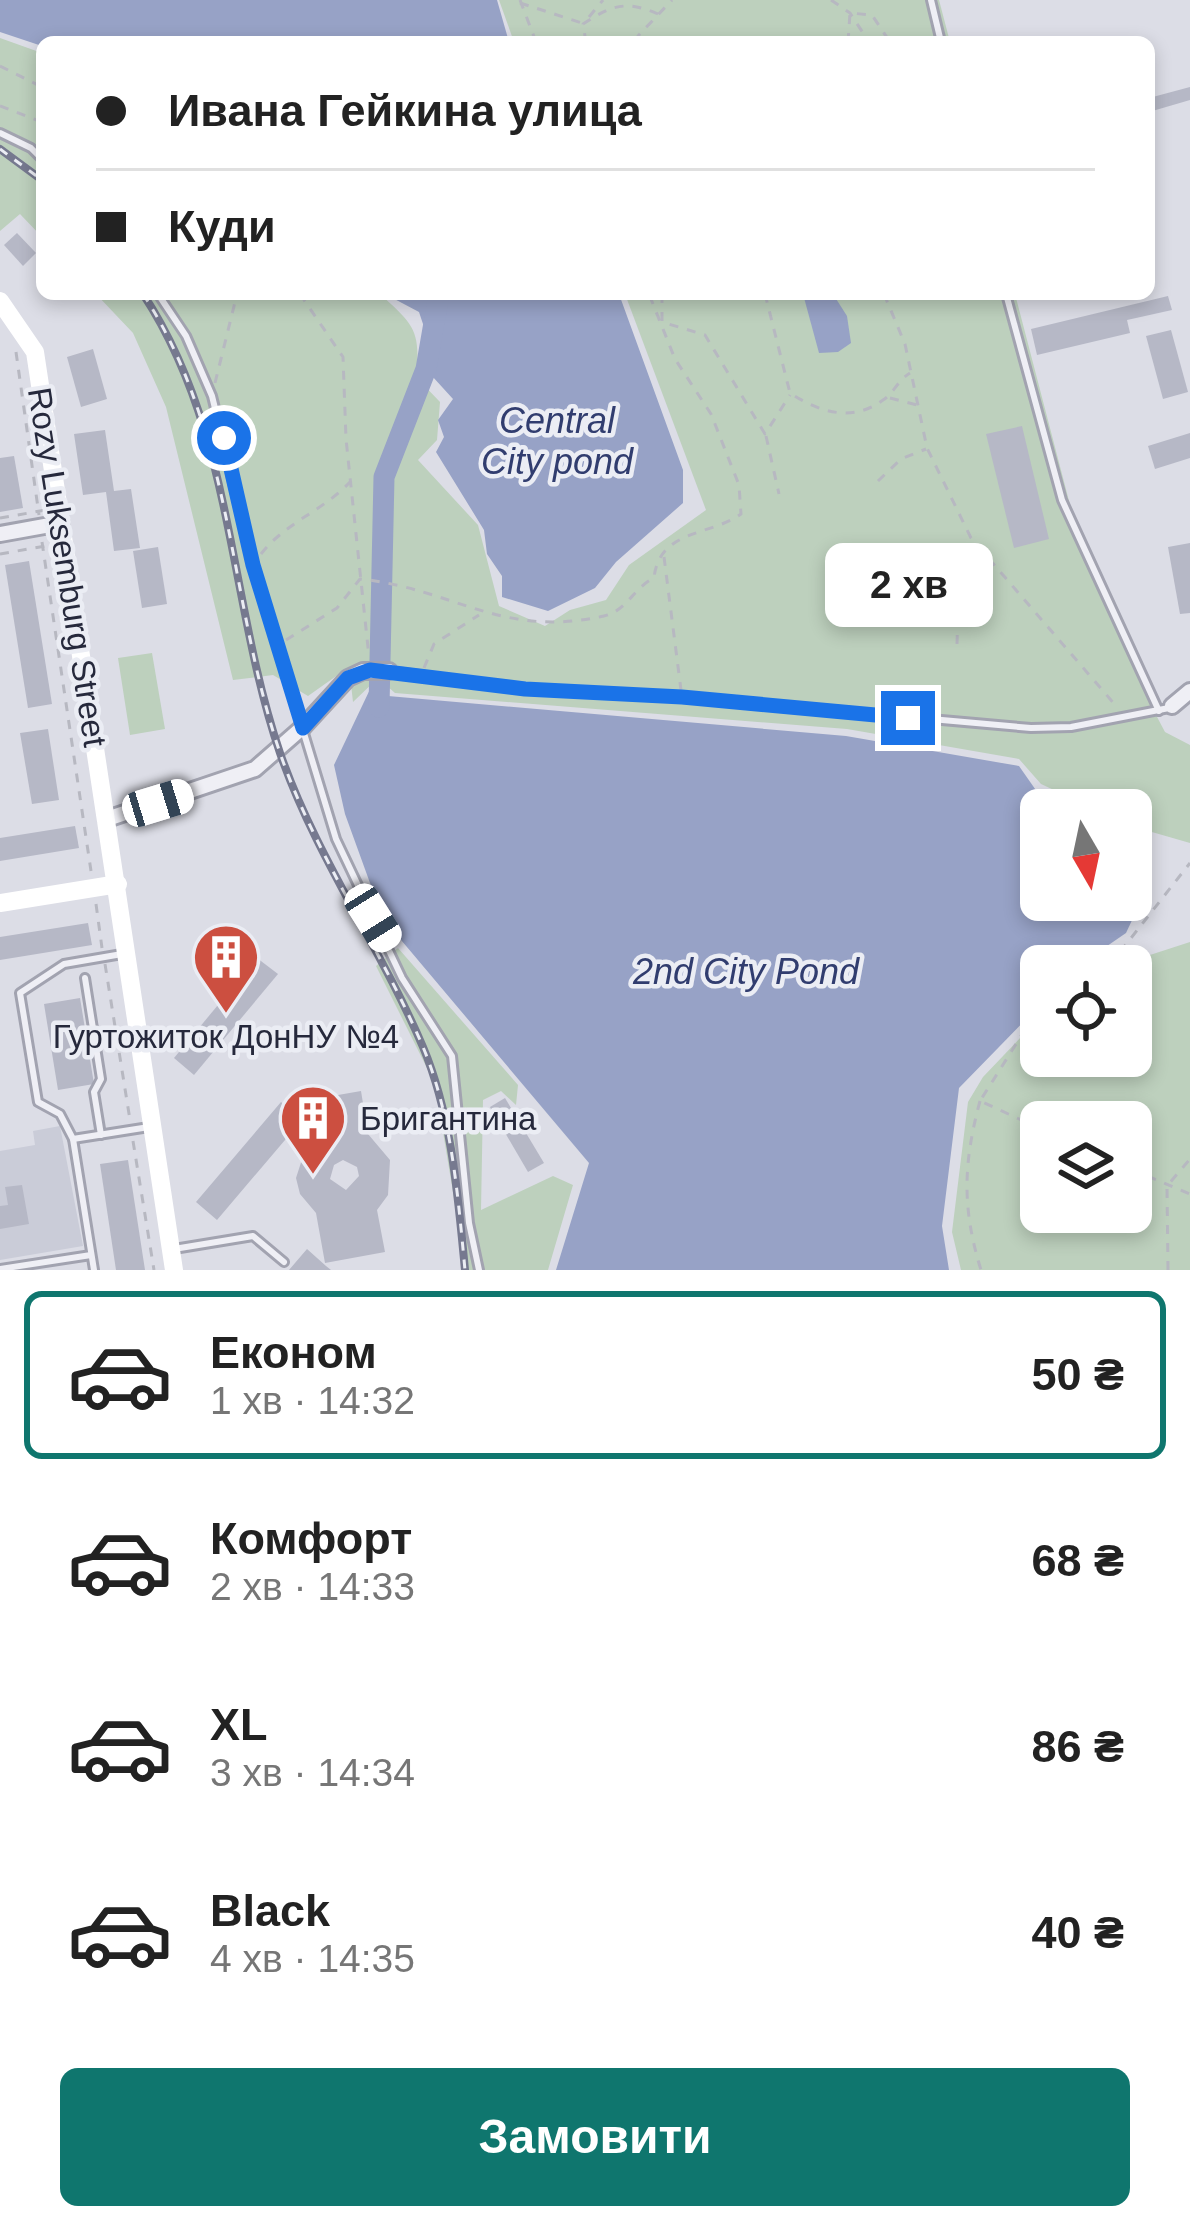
<!DOCTYPE html>
<html lang="uk">
<meta charset="utf-8">
<style>
:root{--surface:#fff;--page:#f2f2f2;--text:#222;--muted:#767676;--line:#e0e0e0;--accent:#0f766e}
body{margin:0;font-family:Helvetica,sans-serif;background:var(--page);color:var(--text);height:100vh;display:flex;flex-direction:column;font-size:45px;white-space:nowrap}
*{box-sizing:border-box;margin:0}
p{font-size:39px;color:var(--muted)}
.icon{flex:none;width:66px;height:66px;fill:none;stroke:currentColor;stroke-width:2;stroke-linecap:round;stroke-linejoin:round}
.map{position:relative;height:1270px;overflow:hidden}
.panel{display:flex;flex-direction:column;background:var(--surface);flex:1}
.panel>*{flex:none}
.hud{position:absolute;left:36px;top:36px;width:1119px;height:264px;border-radius:18px;box-shadow:0 6px 18px #0003;display:grid;align-content:center;height:264px;padding:0 60px;background:var(--surface)}
.needle{width:78px;rotate:171deg}
.fabs{position:absolute;left:1020px;top:789px;display:grid;gap:24px}
.fabs a{display:grid;place-items:center;width:132px;height:132px;border-radius:18px;background:var(--surface);box-shadow:0 6px 18px #0003;font-size:60px}
.end{position:absolute;width:54px;height:54px;margin:-27px;border:15px solid #1a73e8;background:#fff;box-shadow:0 0 0 6px #fff}
.from{border-radius:50%}
.bubble{position:absolute;height:84px;border-radius:18px;background:var(--surface);box-shadow:0 6px 18px #0003;font-size:39px;font-weight:700;line-height:84px;text-align:center}
.car{position:absolute;width:36px;height:72px;margin:-36px -18px;border-radius:15px;box-shadow:0 0 9px 3px #0007;background:linear-gradient(#fff 24%,#345 0 40%,#fff 0 76%,#345 0 86%,#fff 0)}
.hud b{display:flex;align-items:center;gap:42px;height:114px;font-size:45px}
.hud b+b{border-top:3px solid var(--line)}
.hud i{width:30px;height:30px;background:var(--text)}
ul{padding:21px 0 0;list-style:none}
li{display:flex;align-items:center;gap:36px;height:168px;margin:0 24px 18px;padding:0 36px;border:6px solid transparent;border-radius:18px}
li div{flex:1}
li b{display:block;font-size:45px}
li em{font-style:normal;font-weight:700}
li.current{border-color:var(--accent)}
li>.icon{width:108px;height:108px;stroke-width:1.5}
.action{display:flex;gap:24px;margin-top:auto;padding:24px 60px}
.action a{flex:1;height:138px;border-radius:18px;background:var(--accent);color:#fff;font-size:48px;font-weight:700;line-height:138px;text-align:center}
.map>svg:first-child{display:block}
.built{fill:#caccd8}
.green{fill:#bdd0bd;fill-rule:evenodd}
.water{fill:#97a2c6}
.lines{fill:none;stroke-linecap:round;stroke-linejoin:round}
.river{stroke:#97a2c6;stroke-width:21}
.building{fill:#b6b8c6;fill-rule:evenodd}
.lane-casing{stroke:#a2a3b0;stroke-width:12}
.street-casing{stroke:#a2a3b0;stroke-width:20}
.path{stroke:#b7b8c1;stroke-width:3;stroke-dasharray:9 9;stroke-linecap:butt}
.lane{stroke:#efeff5;stroke-width:6}
.street{stroke:#efeff5;stroke-width:14}
.secondary{stroke:#fff;stroke-width:18}
.rail-casing{stroke:#76798f;stroke-width:8}
.rail{stroke:#ebedf4;stroke-width:3;stroke-dasharray:9;stroke-linecap:butt}
.route{stroke:#1a73e8;stroke-width:15}
.labels{text-anchor:middle;stroke-width:9;stroke-linejoin:round;paint-order:stroke}
.street-label{font-size:33px;fill:#26293c;stroke:#ebedf4}
.poi-label{font-size:33px;fill:#26293c;stroke:#ebedf4}
.water-label{font-size:36px;font-style:italic;fill:#313d6f;stroke:#ebedf4}
</style>
<div class="map">
<svg width="1190" height="1270" viewBox="0 0 1190 1270">
<rect width="100%" height="100%" fill="#dcdde6"/>
<polygon class="built" points="60,1126 83,1246 0,1260 0,1151 35,1145 33,1131"/>
<g class="green">
<polygon points="499,0 939,0 950,42 514,42"/>
<polygon points="0,38 42,53 42,237 20,214 0,231"/>
<path d="M 96,294 L 380,294 C 414,325 421,330 416,377 L 440,402 L 437,440 L 418,460 L 478,525 L 499,606 L 545,626 L 570,610 L 606,600 L 629,565 L 706,510 L 625,294 L 1015,294 L 1074,520 L 1147,698 L 1165,732 L 1190,745 L 1190,843 L 1131,826 L 1131,810 L 1097,810 L 1041,784 L 1019,759 L 847,729 L 395,693 L 378,678 L 353,702 L 349,667 L 308,696 L 273,675 L 233,680 L 166,407 L 133,333 Z"/>
<polygon points="152,653 165,729 130,735 118,658"/>
<path d="M 1190,942 L 1190,1270 L 961,1270 L 952,1232 L 968,1102 L 983,1077 L 1041,1016 L 1041,1056 L 1131,1056 L 1131,966 L 1116,966 ZM 1131,1122 L 1131,1212 L 1041,1212 L 1041,1122 Z"/>
<polygon points="398,948 518,1085 516,1105 501,1091 483,1100 481,1210 553,1176 573,1185 548,1270 466,1270 435,1084 376,966"/>
</g>
<g class="water">
<polygon points="0,0 497,0 509,42 42,42 42,46 0,32"/>
<polygon points="385,294 619,294 683,470 683,503 616,562 595,588 548,611 502,597 502,576 487,554 484,530 436,452 444,437 438,420 453,399 422,365 428,339 419,312"/>
<polygon points="803,294 833,294 847,316 851,343 838,352 819,353"/>
<polygon points="380,681 388,696 846,736 1019,766 1040,796 1075,810 1041,810 1041,900 1131,900 1131,849 1142,899 1126,933 1078,966 1041,966 1041,1004 959,1088 942,1226 949,1270 556,1270 589,1163 396,934 370,883 345,814 334,765 373,683"/>
</g>
<g class="lines">
<polyline class="river" points="379,707 384,477 426,369 439,294"/>
</g>
<g class="building">
<polygon points="1190,87 1190,100 1149,112 1149,98"/>
<polygon points="17,233 36,253 23,266 4,245"/>
<polygon points="1168,296 1172,310 1127,320 1130,333 1037,355 1031,329"/>
<polygon points="1171,330 1188,392 1163,399 1146,336"/>
<polygon points="93,349 107,399 81,407 67,357"/>
<polygon points="1022,426 1049,539 1014,548 986,434"/>
<polygon points="105,430 114,491 131,489 140,548 114,551 106,492 83,495 74,434"/>
<polygon points="1190,433 1190,458 1155,469 1148,446"/>
<polygon points="14,456 23,508 0,512 0,458"/>
<polygon points="1190,543 1190,613 1180,614 1168,547"/>
<polygon points="158,547 167,604 142,608 133,551"/>
<polygon points="29,561 52,704 28,708 5,565"/>
<polygon points="48,729 59,800 32,804 20,733"/>
<polygon points="75,826 79,848 0,861 0,838"/>
<polygon points="88,923 92,945 0,960 0,937"/>
<polygon points="257,958 278,974 194,1075 174,1058"/>
<polygon points="80,998 94,1084 58,1090 44,1004"/>
<path d="M 361,1091 L 368,1134 L 390,1160 L 388,1195 L 377,1210 L 385,1252 L 325,1263 L 316,1213 L 300,1194 L 296,1178 L 306,1147 L 302,1120 L 217,1220 L 196,1202 L 281,1102 L 302,1120 L 298,1102 ZM 343,1160 L 357,1167 L 359,1176 L 346,1190 L 330,1179 L 334,1165 Z"/>
<polygon points="505,1098 544,1163 528,1172 490,1107"/>
<polygon points="128,1160 145,1270 116,1270 100,1164"/>
<polygon points="22,1185 29,1224 0,1229 0,1206 8,1205 5,1187"/>
<polygon points="307,1249 326,1266 331,1270 289,1270"/>
</g>
<g class="lines">
<g class="lane-casing">
<g id="lane">
<polyline points="931,0 941,42"/>
<polyline points="0,133 31,148 42,159"/>
<polyline points="158,294 186,336 212,396 253,565 336,839 402,978 452,1056 469,1223 479,1270"/>
<polyline points="1006,294 1062,500 1159,711"/>
<polyline points="389,671 525,689 682,697 1031,728 1071,727 1169,708"/>
<polyline points="122,954 64,964 20,993 38,1102 60,1114 73,1139 149,1127"/>
<polyline points="85,978 101,1079 94,1092 101,1135"/>
<polyline points="73,1139 94,1270"/>
<polyline points="174,1249 253,1236 284,1262"/>
<polyline points="0,1269 91,1255"/>
</g>
</g>
<g class="street-casing">
<g id="street">
<polyline points="0,534 61,523"/>
<polyline points="1172,706 1190,691"/>
<polyline points="107,819 255,769 303,727 348,678 363,671 389,671"/>
</g>
</g>
<g class="path">
<polyline points="520,0 536,42"/>
<polyline points="831,0 850,13 869,42"/>
<polyline points="520,3 582,23"/>
<polyline points="589,17 603,0"/>
<path d="M 586,42 L 583,24 C 612,5 626,0 658,14"/>
<polyline points="638,42 638,36 672,0"/>
<polyline points="848,42 850,13 872,15 890,42"/>
<polyline points="0,66 42,87"/>
<polyline points="0,106 42,122"/>
<polyline points="300,294 343,357 346,439 369,657"/>
<polyline points="662,294 662,322 705,335 765,434 790,395"/>
<path d="M 765,294 L 790,393 C 819,412 852,423 883,400 C 894,393 897,381 910,373"/>
<polyline points="884,294 905,344 927,448 971,538 1117,707"/>
<polyline points="16,352 39,515"/>
<polyline points="215,383 237,294"/>
<polyline points="890,398 921,406"/>
<polyline points="766,436 779,494"/>
<polyline points="878,481 901,459 926,449"/>
<polyline points="0,518 46,510"/>
<polyline points="42,542 91,871"/>
<polyline points="0,554 51,545"/>
<path d="M 261,554 C 286,522 323,511 350,482"/>
<polyline points="664,557 681,690"/>
<path d="M 286,640 L 337,608 L 360,579 C 455,589 501,639 604,616 C 627,611 633,588 654,578 C 659,529 711,536 741,514 L 739,485 L 711,414 L 675,359 L 649,294"/>
<polyline points="957,644 959,580 971,540"/>
<polyline points="424,668 434,644 479,615"/>
<polyline points="96,904 102,948"/>
<polyline points="105,964 130,1120"/>
<polyline points="1109,966 1190,863"/>
<polyline points="1041,1019 1023,1033 980,1101 1041,1129"/>
<path d="M 980,1101 C 963,1164 962,1209 981,1270"/>
<polyline points="133,1141 154,1270"/>
<polyline points="1131,1169 1190,1194"/>
<polyline points="1168,1270 1167,1186 1190,1159"/>
</g>
<use href="#lane" class="lane"/>
<use href="#street" class="street"/>
<g class="secondary">
<polyline points="0,301 35,352 174,1270"/>
<polyline points="0,903 118,884"/>
</g>
<g class="rail-casing">
<g id="rail">
<polyline points="0,149 42,180"/>
<path d="M 143,294 C 234,432 228,600 280,753 C 316,857 380,946 423,1047 C 452,1116 458,1197 465,1270"/>
</g>
</g>
<use href="#rail" class="rail"/>
</g>
<g class="lines">
<polyline class="route" points="224,438 253,565 303,728 348,678 370,670 525,689 682,697 908,718"/>
</g>
<defs>
<g id="building-pin" transform="scale(3.45)"><path d="M0 17L-7.5 6A9.5 9.5 0 1 1 7.5 6Z" fill="#cc4f40" stroke="#ebedf4"/><path d="M-4-6H4V6H1V3H-1V6H-4ZM-2.5-4.3h1.7v1.8h-1.7ZM.8-4.3h1.7v1.8H.8ZM-2.5-1h1.7V.8h-1.7ZM.8-1h1.7V.8H.8Z" fill="#fff"/></g>
</defs>
<g fill-rule="evenodd">
<use href="#building-pin" x="226" y="957"/>
<use href="#building-pin" x="313" y="1118"/>
</g>
<g class="labels">
<g class="street-label">
<text transform="translate(68 567) rotate(81)" y="12">Rozy Luksemburg Street</text>
</g>
<g class="poi-label">
<text x="226" y="1048">Гуртожиток ДонНУ №4</text>
<text x="360" y="1130" text-anchor="start">Бригантина</text>
</g>
<g class="water-label">
<text x="557" y="433">Central<tspan x="557" dy="41">City pond</tspan></text>
<text x="746" y="984">2nd City Pond</text>
</g>
</g>
</svg>
<div class="fabs">
<a><svg class="needle" viewBox="-14 -14 28 28"><path d="M0-13l5 13h-10z" fill="#e53935"/><path d="M0 13l5-13h-10z" fill="#767676"/></svg></a>
<a><svg class="icon" aria-label="locate" viewBox="0 0 24 24"><circle cx="12" cy="12" r="6"/><path d="M12 2v4M12 18v4M2 12h4M18 12h4"/></svg></a>
<a><svg class="icon" aria-label="layers" viewBox="0 0 24 24"><path d="M12 4l9 5-9 5-9-5zM3 14l9 5 9-5"/></svg></a>
</div>
<i class="end from" style="left:224px;top:438px"></i>
<i class="end" style="left:908px;top:718px"></i>
<div class="bubble" style="left:825px;top:543px;width:168px">2 хв</div>
<i class="car" style="left:158px;top:803px;rotate:73deg"></i>
<i class="car" style="left:373px;top:918px;rotate:148deg"></i>
<div class="hud">
<b><i class="from"></i>Ивана Гейкина улица</b>
<b><i></i>Куди</b>
</div>
</div>
<section class="panel">
<ul>
<li class="current"><svg class="icon" aria-label="car" viewBox="0 0 24 24"><path d="M5 17H2v-5l4-1 3-4h7l3 4 3 1v5h-3M9 17h6M6 11h13"/><circle cx="7" cy="17" r="2"/><circle cx="17" cy="17" r="2"/></svg><div><b>Економ</b><p>1 хв · 14:32</p></div><em>50 ₴</em></li>
<li><svg class="icon" aria-label="car" viewBox="0 0 24 24"><path d="M5 17H2v-5l4-1 3-4h7l3 4 3 1v5h-3M9 17h6M6 11h13"/><circle cx="7" cy="17" r="2"/><circle cx="17" cy="17" r="2"/></svg><div><b>Комфорт</b><p>2 хв · 14:33</p></div><em>68 ₴</em></li>
<li><svg class="icon" aria-label="car" viewBox="0 0 24 24"><path d="M5 17H2v-5l4-1 3-4h7l3 4 3 1v5h-3M9 17h6M6 11h13"/><circle cx="7" cy="17" r="2"/><circle cx="17" cy="17" r="2"/></svg><div><b>XL</b><p>3 хв · 14:34</p></div><em>86 ₴</em></li>
<li><svg class="icon" aria-label="car" viewBox="0 0 24 24"><path d="M5 17H2v-5l4-1 3-4h7l3 4 3 1v5h-3M9 17h6M6 11h13"/><circle cx="7" cy="17" r="2"/><circle cx="17" cy="17" r="2"/></svg><div><b>Black</b><p>4 хв · 14:35</p></div><em>40 ₴</em></li>
</ul>
<div class="action"><a>Замовити</a></div>
</section>
